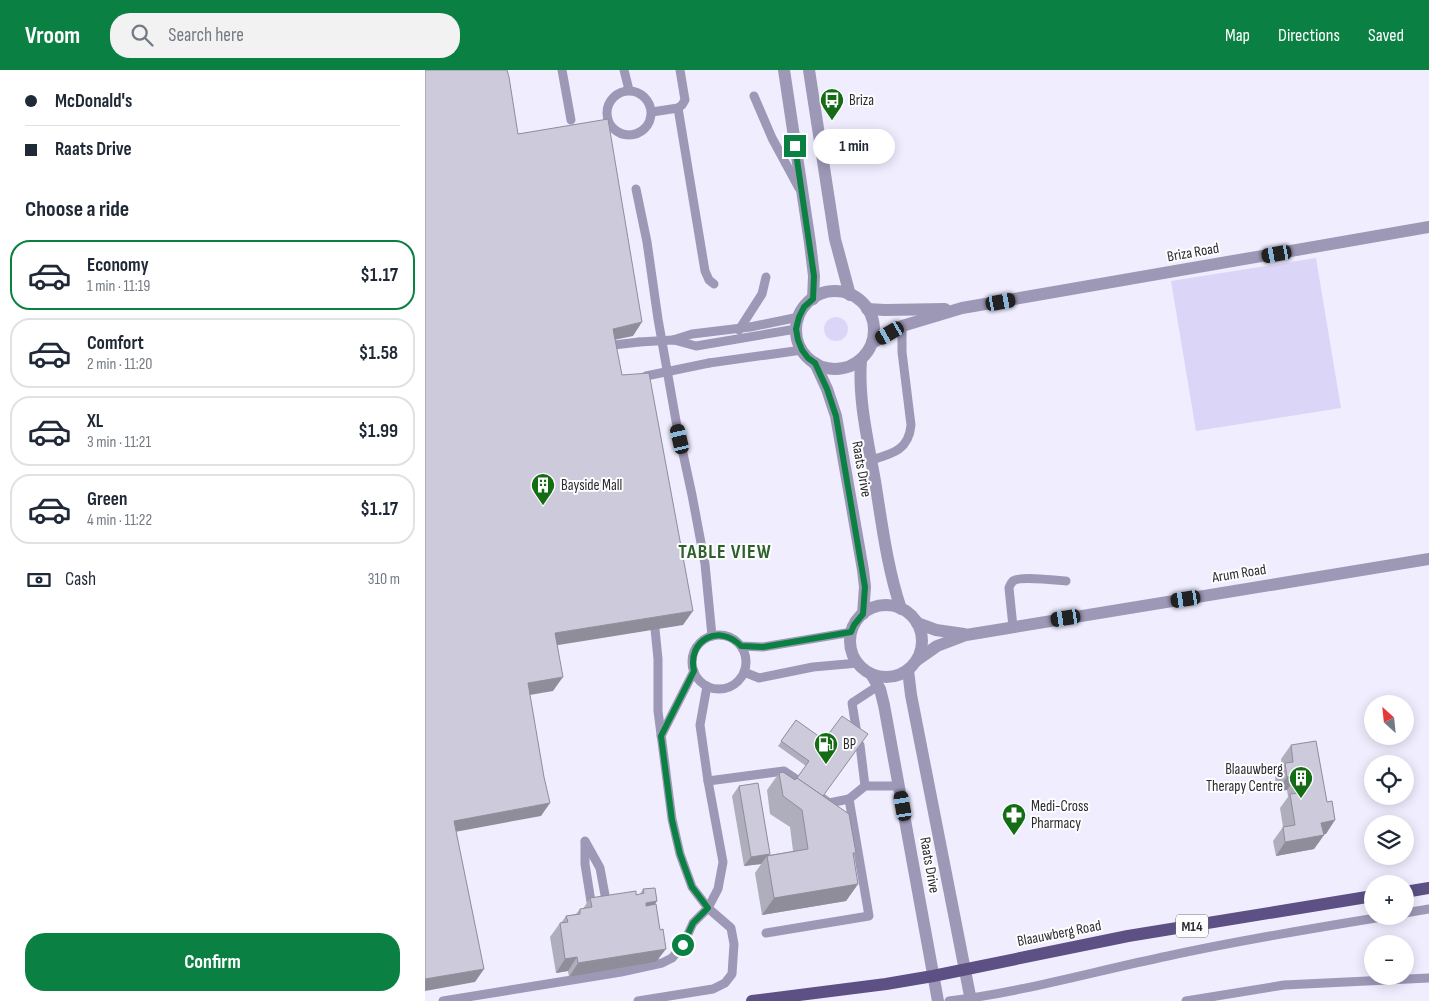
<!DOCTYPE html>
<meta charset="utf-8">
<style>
:root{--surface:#fff;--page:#f2f2f3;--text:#1f2937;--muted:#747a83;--line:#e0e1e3;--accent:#0b8043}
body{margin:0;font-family:"Sofia Sans Condensed",sans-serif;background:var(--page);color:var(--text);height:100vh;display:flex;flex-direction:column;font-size:19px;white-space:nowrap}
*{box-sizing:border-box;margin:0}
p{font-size:16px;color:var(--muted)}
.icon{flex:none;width:28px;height:28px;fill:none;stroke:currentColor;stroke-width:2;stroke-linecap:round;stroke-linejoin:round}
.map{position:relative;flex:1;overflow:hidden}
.drawer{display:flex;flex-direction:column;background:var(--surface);width:425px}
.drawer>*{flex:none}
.hud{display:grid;align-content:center;height:110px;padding:0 25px;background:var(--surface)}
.needle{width:32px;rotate:333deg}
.tools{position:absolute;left:939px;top:625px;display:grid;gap:10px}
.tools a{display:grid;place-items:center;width:50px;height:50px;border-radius:50%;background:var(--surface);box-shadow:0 2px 12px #0003;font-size:25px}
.end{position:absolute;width:22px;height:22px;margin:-11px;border:6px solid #0b8043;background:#fff;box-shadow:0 0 0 2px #fff}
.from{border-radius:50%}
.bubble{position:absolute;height:35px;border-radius:18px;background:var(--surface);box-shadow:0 2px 12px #0003;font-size:16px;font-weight:700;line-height:35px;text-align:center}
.car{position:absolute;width:15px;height:30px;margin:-15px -8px;border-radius:6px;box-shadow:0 0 4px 1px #0007;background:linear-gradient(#222 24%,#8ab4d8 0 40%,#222 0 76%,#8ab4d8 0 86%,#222 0)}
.hud b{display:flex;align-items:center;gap:18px;height:48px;font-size:19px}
.hud b+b{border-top:1px solid var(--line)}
.hud i{width:12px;height:12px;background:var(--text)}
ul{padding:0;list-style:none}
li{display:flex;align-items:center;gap:15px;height:70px;margin:0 10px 8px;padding:0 15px;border:2px solid var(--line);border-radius:20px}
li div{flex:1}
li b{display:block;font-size:19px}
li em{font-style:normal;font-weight:700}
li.current{border-color:var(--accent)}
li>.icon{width:45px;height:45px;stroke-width:1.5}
h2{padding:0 25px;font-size:22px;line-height:60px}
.pay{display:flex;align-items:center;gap:12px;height:55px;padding:0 25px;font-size:19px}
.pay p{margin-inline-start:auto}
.cta{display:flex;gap:10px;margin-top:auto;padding:10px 25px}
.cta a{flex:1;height:58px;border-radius:20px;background:var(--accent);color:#fff;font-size:20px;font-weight:700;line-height:58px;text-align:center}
header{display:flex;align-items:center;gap:30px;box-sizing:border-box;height:70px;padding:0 25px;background:var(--accent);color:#fff}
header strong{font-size:24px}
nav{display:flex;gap:28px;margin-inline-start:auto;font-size:18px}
.search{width:350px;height:45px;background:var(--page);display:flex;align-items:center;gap:12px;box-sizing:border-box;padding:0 18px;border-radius:20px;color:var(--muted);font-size:19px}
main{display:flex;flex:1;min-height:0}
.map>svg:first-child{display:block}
.green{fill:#dbd6f8}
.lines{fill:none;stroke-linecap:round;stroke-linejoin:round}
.service{stroke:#9e98b7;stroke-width:9}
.minor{stroke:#9e98b7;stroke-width:12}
.tertiary{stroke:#9e98b7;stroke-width:12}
.primary{stroke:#5c5084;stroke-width:12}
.service-bridge{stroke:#9e98b7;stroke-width:9}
.wall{fill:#afaebc}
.shaded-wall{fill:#8f8d99}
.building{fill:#cccadb;stroke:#8f8d99}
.route{stroke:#0b8043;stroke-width:6}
.labels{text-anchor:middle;stroke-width:4;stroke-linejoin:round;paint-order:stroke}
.shield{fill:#fdfdfd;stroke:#6a696e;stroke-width:1}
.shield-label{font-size:14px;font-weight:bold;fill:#2b2a31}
.poi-label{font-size:15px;fill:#2b2a31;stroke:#fdfdfd;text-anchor:start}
.street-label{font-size:15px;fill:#2b2a31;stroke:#fdfdfd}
.district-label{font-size:20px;font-weight:bold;letter-spacing:1px;fill:#2d602b;stroke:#fdfdfd}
</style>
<header>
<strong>Vroom</strong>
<div class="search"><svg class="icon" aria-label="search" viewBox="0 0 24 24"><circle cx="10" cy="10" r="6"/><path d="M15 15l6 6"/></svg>Search here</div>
<nav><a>Map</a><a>Directions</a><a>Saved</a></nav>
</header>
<main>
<section class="drawer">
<div class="hud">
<b><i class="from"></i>McDonald's</b>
<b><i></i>Raats Drive</b>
</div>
<h2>Choose a ride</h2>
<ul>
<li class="current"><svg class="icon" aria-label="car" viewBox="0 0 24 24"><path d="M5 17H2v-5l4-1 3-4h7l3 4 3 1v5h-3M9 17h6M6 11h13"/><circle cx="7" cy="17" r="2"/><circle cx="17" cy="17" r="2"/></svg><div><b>Economy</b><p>1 min · 11:19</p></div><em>$1.17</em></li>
<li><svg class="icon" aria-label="car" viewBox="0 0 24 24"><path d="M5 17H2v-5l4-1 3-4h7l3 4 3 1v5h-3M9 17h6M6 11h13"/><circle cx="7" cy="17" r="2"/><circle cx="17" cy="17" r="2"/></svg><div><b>Comfort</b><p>2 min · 11:20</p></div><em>$1.58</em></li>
<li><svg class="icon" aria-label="car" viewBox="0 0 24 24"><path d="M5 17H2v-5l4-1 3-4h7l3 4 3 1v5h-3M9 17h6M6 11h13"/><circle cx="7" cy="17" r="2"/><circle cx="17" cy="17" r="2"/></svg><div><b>XL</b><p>3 min · 11:21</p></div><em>$1.99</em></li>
<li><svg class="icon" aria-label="car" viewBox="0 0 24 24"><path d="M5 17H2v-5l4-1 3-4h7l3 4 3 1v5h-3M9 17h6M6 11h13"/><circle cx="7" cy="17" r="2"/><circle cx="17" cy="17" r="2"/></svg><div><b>Green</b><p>4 min · 11:22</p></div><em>$1.17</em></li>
</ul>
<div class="pay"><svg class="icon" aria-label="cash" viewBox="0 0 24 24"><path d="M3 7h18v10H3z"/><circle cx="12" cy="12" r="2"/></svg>Cash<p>310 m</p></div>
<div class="cta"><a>Confirm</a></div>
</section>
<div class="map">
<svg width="1004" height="931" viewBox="0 0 1004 931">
<rect width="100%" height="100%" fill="#f0edff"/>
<g class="green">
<polygon points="891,188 916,338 771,361 746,211"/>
<circle cx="411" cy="259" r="12"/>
</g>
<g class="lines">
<g class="service">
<polyline points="137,0 146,50"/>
<polyline points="199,0 204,20"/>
<circle cx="204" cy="43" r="22"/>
<polyline points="329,26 347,68 374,118"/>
<polyline points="253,38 280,201 284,210 289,214"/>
<polyline points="227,42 253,38 257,35 260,30 255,0"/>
<polyline points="211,119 222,172 233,249 251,351 267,425 280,494 287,566"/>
<polyline points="314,260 337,224 341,207"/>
<polyline points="248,270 267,264 325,257 374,247"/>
<polyline points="249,270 271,276 371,259"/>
<polyline points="183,279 189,275 214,272"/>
<polyline points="284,293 377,280"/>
<path d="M 446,390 C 467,384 484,380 486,355 L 477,282 L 477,256"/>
<path d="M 588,557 L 584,518 C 585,515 585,514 588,511 C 595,506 630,510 641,511"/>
<circle cx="294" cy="592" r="27"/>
<polyline points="316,576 338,577 427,562"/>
<polyline points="319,602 334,608 388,597 433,593"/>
<polyline points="432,664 427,633 453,616"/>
<polyline points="236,666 269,601"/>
<polyline points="435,675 440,716"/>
<polyline points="283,711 359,701 371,709"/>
<polyline points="397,728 404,733 424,729"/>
<polyline points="160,771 175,798 182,836"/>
<polyline points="160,772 160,794 167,838"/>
<polyline points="980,843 1004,839"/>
<polyline points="341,863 444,846 424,729 440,716 474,716"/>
<polyline points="18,931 196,902 237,893 247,888 258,875 268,853 283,838 293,819 298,792 283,711 275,655 282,616"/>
<polyline points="213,931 288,919 300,913 307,904 309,874 306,858 283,838 267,817 255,784 247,749 233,641 233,589 230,559"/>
<path d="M 524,931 C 598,922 670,901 743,886 C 816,870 889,858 963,846"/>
<polyline points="761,931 859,915 1004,908"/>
</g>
<g class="minor">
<polyline points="442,239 460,240 520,239"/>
<polyline points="447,273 477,256 537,238 1004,157"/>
<polyline points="492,553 511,560 539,564"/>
<polyline points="492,590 512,576 541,565 1004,489"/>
</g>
<g class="tertiary">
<polyline points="359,0 385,173 389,206 388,229"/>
<polyline points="384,0 410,169 425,225"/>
<circle cx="410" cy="260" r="39"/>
<path d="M 436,290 C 433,330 443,371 450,411 C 457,454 462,497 476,539"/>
<polyline points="390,293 402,319 411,346 438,500 440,517 438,544"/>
<circle cx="461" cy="571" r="36"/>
<polyline points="483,600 486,625 546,931"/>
<polyline points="446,604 455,619 459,635 513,931"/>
</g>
<g class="primary">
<polyline points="980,822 1004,818"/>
<polyline points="327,931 461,914 508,906 703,866 948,826"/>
</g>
<g class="service-bridge">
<polyline points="214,272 248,270"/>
<polyline points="221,306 284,293"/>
</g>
</g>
<g class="wall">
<polygon points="371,650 398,726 431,783 428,786 433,814 421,831 337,845 330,803 336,794 319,796 307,726 314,716 344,785 368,781 365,757 345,744 342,720 354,703 370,710 381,696 353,676"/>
<polygon points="866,675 901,764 898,764 899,765 889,779 851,786 848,771 858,757 855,738 863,727 862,720 852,721 850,707 857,697 856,689"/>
<polygon points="218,819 232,831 230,834 231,892 144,907 143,901 131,903 125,867 135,853 136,853 141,846 151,844 155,839 158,839 165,828 211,825 215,824"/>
</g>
<g class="shaded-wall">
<polygon points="217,252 208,266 179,272 188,259"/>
<polygon points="268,541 258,555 121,577 130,563"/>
<polygon points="138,607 128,621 93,627 103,613"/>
<polygon points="872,706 862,720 852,721 862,707"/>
<polygon points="125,733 116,746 19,764 29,751"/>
<polygon points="910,750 901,764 887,766 896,753"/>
<polygon points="899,765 889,779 851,786 860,772"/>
<polygon points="345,784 342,788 342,786 336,794 319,796 326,787"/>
<polygon points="433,814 421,831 337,845 349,828"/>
<polygon points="232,831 222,845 221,833"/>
<polygon points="241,879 231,892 144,907 153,893"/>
<polygon points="152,887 143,901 131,903 140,889"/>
<polygon points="59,899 50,912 0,921 0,909"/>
</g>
<g class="building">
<polygon points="0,0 82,0 84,7 93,64 183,49 217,252 188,259 197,305 224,303 268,541 130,563 138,607 103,613 119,707 125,733 29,751 59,899 0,909"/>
<polygon points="417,646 443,664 398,726 372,708 384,691 356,671 371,650 399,670"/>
<polygon points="891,671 902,732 907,731 910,750 896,753 899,765 860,772 858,757 870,755 865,724 874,723 872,706 862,707 860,693 868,692 866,675"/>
<polygon points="358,702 370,710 372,708 424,744 431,783 428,783 433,814 349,828 342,786 383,779 377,740 358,726 354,703"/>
<polygon points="333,713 345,784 326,787 314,716"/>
<polygon points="230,818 232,831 221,833 221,836 231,834 235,860 238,859 241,879 153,893 152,887 140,889 135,853 143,852 141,846 155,844 155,839 167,837 165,828 211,821 211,825 219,823 218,819"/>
</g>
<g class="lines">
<path class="route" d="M 258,875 L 268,853 L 283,838 L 267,817 L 255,784 L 247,750 L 236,666 L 269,601 C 262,570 294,553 316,576 L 338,577 L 426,562 L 429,555 L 438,544 L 440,517 L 411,346 L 402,319 L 390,293 L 383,288 L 377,280 L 373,270 L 371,259 L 374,247 L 379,237 L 388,229 L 389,206 L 370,76"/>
</g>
<defs>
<g id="bus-pin" transform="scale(1.25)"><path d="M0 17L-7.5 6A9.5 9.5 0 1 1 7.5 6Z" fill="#146c15" stroke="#fdfdfd"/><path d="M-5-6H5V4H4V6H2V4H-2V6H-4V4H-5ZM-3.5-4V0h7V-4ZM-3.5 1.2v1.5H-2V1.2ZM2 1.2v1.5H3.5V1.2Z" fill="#fff"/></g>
<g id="building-pin" transform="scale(1.25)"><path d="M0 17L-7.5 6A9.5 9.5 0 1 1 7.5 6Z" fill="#146c15" stroke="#fdfdfd"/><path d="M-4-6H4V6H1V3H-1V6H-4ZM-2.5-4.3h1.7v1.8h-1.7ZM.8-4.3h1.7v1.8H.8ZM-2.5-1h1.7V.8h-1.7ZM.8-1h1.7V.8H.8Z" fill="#fff"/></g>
<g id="fuel-pin" transform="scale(1.25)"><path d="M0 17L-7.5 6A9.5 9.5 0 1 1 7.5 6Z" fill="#146c15" stroke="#fdfdfd"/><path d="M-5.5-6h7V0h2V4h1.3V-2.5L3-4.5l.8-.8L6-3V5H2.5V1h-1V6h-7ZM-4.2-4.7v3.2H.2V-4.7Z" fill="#fff"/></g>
<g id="pharmacy-pin" transform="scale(1.25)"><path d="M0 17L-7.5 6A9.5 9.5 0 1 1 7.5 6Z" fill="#146c15" stroke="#fdfdfd"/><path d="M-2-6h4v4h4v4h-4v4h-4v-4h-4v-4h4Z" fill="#fff"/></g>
</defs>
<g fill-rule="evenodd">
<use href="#bus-pin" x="407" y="30"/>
<use href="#building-pin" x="118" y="415"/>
<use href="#fuel-pin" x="401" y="674"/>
<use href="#building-pin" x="876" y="708"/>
<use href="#pharmacy-pin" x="589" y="745"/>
</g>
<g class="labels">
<rect class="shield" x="751" y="844.5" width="32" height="23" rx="4"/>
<g class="shield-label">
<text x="767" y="861">M14</text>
</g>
<g class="poi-label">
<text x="424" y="35">Briza</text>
<text x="136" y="420">Bayside Mall</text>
<text x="418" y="679">BP</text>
<text x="858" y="704" text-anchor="end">Blaauwberg<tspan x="858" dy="17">Therapy Centre</tspan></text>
<text x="606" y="741">Medi-Cross<tspan x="606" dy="17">Pharmacy</tspan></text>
</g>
<g class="street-label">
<text transform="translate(768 182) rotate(-10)" y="5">Briza Road</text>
<text transform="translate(437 399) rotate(80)" y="5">Raats Drive</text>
<text transform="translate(814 503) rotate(-9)" y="5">Arum Road</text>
<text transform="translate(505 795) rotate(80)" y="5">Raats Drive</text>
<text transform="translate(634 863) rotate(-11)" y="5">Blaauwberg Road</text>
</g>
<g class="district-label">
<text x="300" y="488">TABLE VIEW</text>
</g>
</g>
</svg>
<div class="tools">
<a><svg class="needle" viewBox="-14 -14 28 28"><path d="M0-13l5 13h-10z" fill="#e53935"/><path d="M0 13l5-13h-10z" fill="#747a83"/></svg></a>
<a><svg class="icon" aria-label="locate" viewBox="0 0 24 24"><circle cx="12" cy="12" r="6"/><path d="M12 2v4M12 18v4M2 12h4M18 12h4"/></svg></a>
<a><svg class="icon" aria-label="layers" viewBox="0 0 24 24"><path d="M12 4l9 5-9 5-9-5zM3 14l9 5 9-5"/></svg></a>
<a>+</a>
<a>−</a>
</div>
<i class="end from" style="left:258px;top:875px"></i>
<i class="end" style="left:370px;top:76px"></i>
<div class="bubble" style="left:388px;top:59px;width:82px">1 min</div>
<i class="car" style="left:852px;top:184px;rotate:260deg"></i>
<i class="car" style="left:576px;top:232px;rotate:80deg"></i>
<i class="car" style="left:465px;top:263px;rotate:240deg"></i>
<i class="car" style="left:255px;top:369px;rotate:347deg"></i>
<i class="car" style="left:761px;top:529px;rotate:261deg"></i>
<i class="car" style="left:641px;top:548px;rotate:261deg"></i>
<i class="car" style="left:478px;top:736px;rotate:350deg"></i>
</div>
</main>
